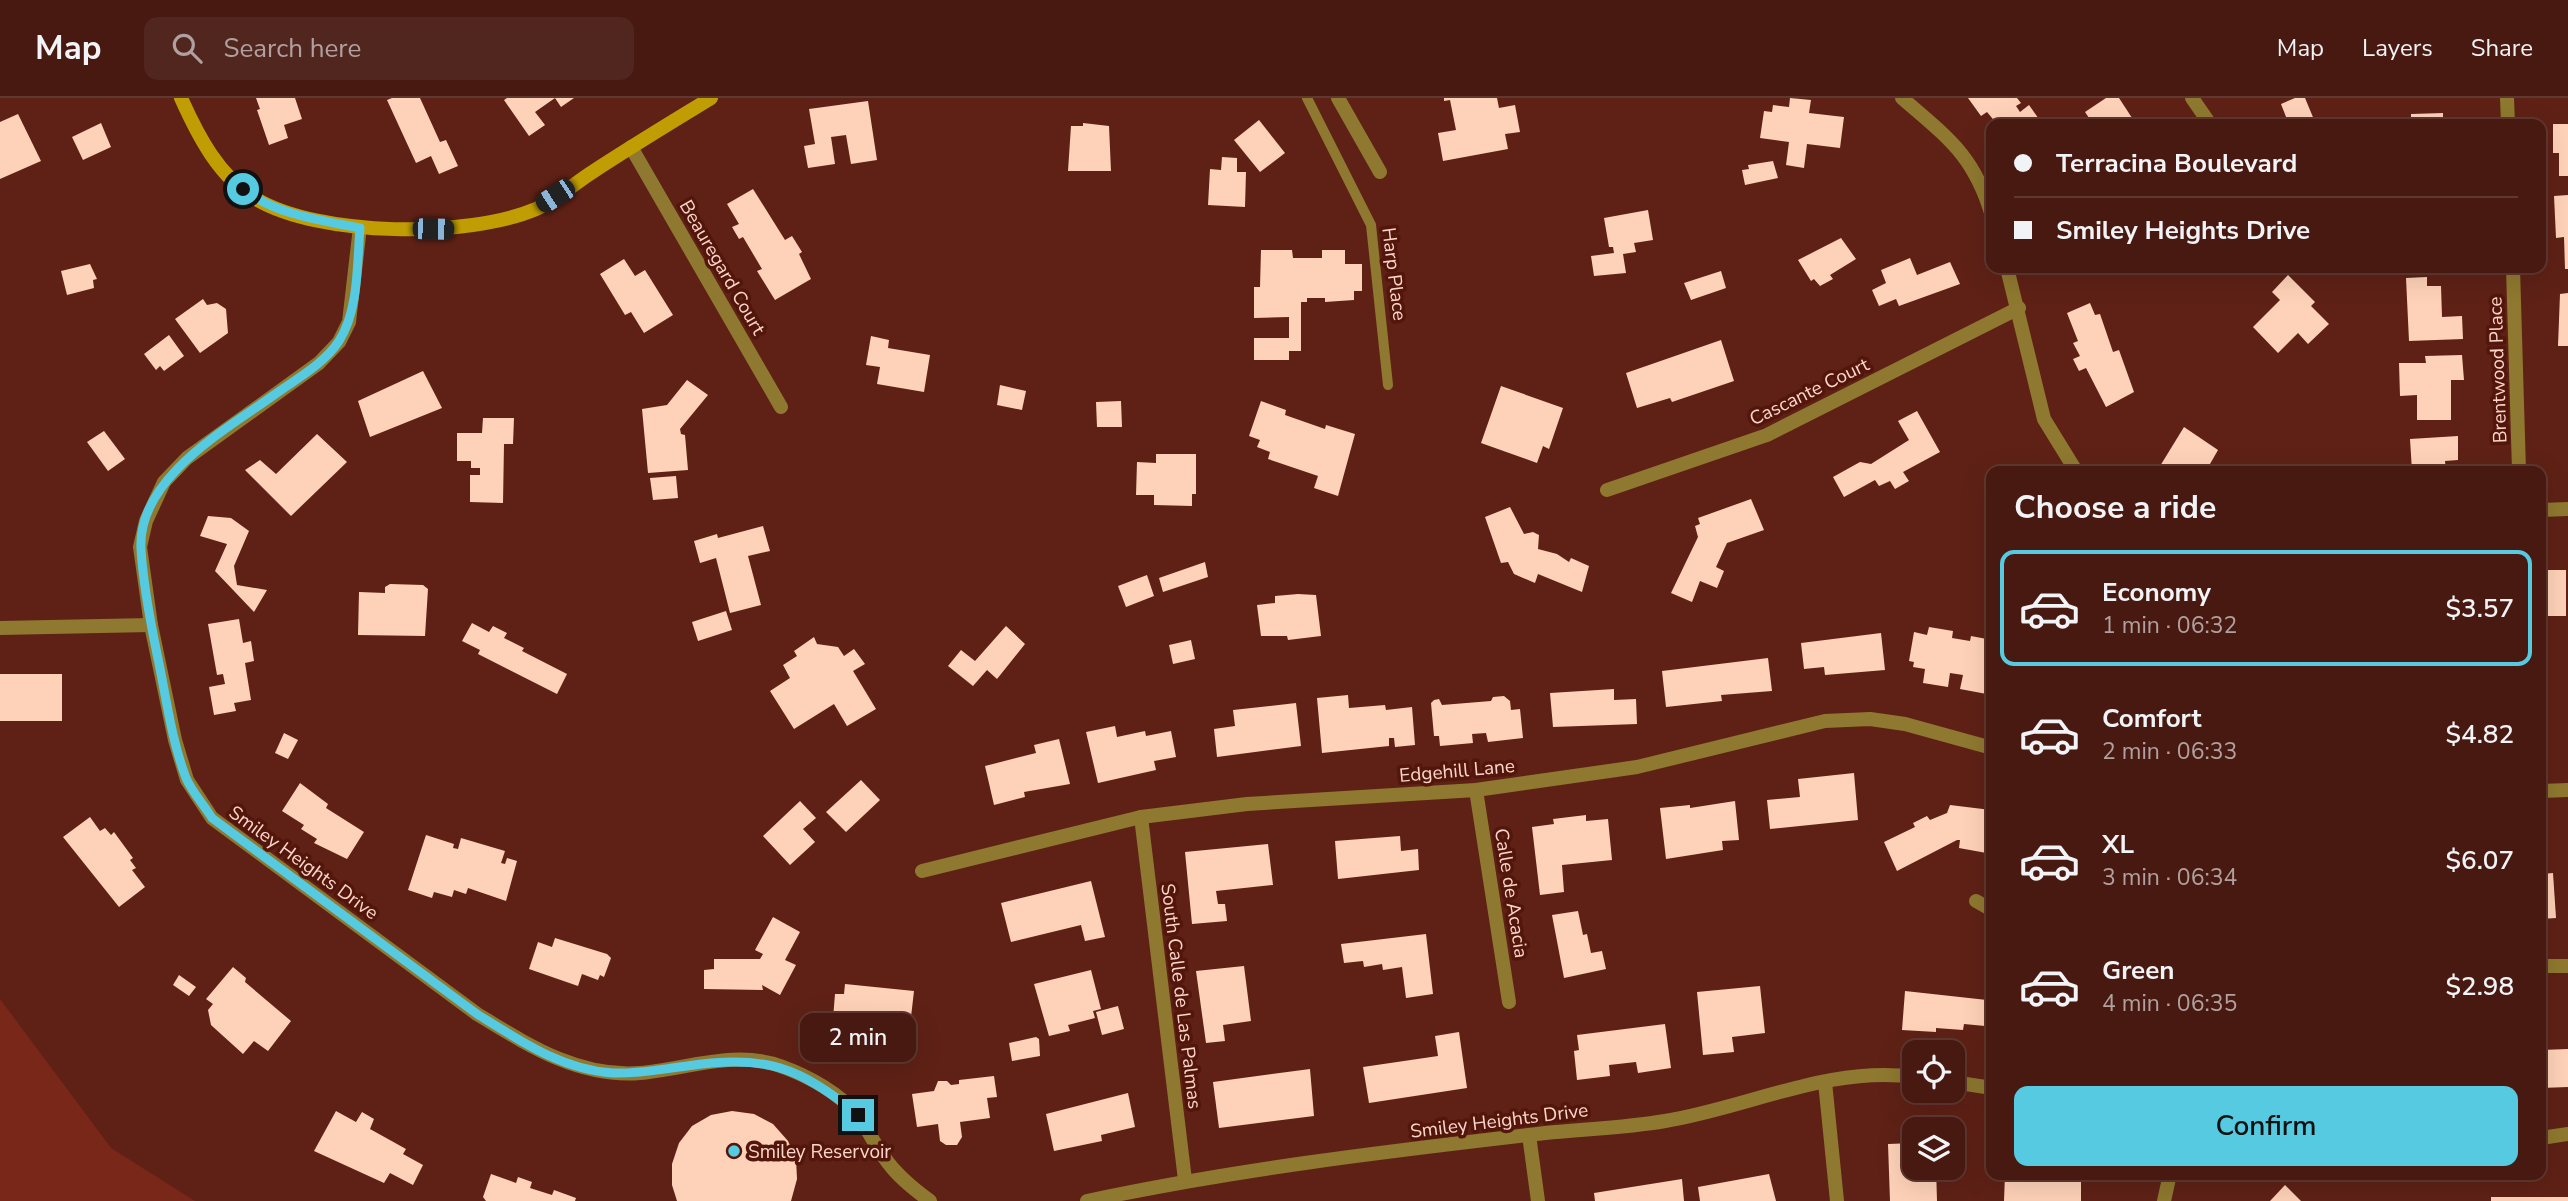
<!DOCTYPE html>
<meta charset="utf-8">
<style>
:root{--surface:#471910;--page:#51261e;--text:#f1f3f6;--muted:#b0a09f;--line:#5f3830;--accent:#55cae0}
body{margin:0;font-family:"Nunito Sans",sans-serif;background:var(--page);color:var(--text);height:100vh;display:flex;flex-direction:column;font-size:26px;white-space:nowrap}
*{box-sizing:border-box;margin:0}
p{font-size:23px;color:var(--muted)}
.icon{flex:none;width:38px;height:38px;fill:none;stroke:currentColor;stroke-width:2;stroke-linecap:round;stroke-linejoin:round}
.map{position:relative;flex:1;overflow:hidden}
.sheet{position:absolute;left:1986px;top:368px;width:560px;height:714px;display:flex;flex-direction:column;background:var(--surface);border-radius:14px;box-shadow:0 7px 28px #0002,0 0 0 2px var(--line)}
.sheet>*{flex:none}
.banner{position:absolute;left:1986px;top:21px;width:560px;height:154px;border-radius:14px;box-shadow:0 7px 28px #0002,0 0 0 2px var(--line);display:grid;align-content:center;height:154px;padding:0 28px;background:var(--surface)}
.fabs{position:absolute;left:1902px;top:942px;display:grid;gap:14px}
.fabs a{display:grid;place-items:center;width:63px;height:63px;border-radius:14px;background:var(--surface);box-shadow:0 7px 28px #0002,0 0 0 2px var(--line);font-size:35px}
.end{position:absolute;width:32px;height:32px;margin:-16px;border:9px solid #55cae0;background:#111;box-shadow:0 0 0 4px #111}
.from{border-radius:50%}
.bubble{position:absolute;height:49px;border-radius:14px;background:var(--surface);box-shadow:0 7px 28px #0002,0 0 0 2px var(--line);font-size:23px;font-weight:600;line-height:49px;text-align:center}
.car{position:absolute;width:21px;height:42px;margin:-21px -10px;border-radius:9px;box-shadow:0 0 5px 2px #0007;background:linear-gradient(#222 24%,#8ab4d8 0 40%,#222 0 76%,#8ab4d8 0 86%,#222 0)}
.banner b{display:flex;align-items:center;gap:24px;height:66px;font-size:26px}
.banner b+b{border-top:2px solid var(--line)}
.banner i{width:18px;height:18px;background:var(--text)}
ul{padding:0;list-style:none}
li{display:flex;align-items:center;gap:21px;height:116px;margin:0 14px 10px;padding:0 14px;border:4px solid transparent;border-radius:14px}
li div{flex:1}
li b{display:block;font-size:26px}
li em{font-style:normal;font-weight:600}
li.active{border-color:var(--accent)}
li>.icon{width:63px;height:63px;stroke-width:1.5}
h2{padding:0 28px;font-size:32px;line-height:84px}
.button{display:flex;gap:14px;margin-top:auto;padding:14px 28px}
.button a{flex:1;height:80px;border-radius:14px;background:var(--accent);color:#111;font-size:28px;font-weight:600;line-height:80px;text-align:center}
header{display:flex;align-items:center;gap:42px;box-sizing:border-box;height:98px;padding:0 35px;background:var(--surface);border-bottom:2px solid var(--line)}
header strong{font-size:33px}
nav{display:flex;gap:38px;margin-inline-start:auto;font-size:24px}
.search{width:490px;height:63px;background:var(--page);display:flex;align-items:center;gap:18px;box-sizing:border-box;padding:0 24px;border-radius:14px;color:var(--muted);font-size:26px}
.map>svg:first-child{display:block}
.green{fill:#782719}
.building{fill:#fed2b8}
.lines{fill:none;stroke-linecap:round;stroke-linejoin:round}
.service{stroke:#8f7930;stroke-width:10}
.minor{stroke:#8f7930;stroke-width:14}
.secondary{stroke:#c09d02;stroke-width:14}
.route{stroke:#55cae0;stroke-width:9}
.poi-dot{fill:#55cae0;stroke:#53160b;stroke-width:2.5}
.labels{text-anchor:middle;stroke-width:7;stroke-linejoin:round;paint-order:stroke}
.street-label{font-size:19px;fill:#fcd5cc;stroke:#53160b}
.poi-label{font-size:19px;fill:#fcd5cc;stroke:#53160b;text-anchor:start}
</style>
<header>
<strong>Map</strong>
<div class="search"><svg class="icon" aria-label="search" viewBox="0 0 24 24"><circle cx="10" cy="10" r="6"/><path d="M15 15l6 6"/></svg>Search here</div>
<nav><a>Map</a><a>Layers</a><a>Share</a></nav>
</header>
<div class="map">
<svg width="2568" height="1103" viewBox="0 0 2568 1103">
<rect width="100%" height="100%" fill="#5f2116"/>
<polygon class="green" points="0,901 111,1050 195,1103 0,1103"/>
<g class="building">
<polygon points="256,0 295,0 302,21 284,27 288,40 269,47 257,12 260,11"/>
<polygon points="392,0 420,0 440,44 446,42 458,68 439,76 431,58 416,65 387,2"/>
<polygon points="507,0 574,0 561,9 555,0 535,14 545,27 529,38 504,2"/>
<polygon points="1444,0 1497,0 1499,10 1515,7 1520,34 1505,36 1508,51 1443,63 1438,35 1456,32 1450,2 1444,3"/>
<polygon points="1790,0 1811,2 1809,15 1844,19 1840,50 1807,46 1804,70 1786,67 1789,44 1760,40 1764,13 1772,14 1773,7 1789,9"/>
<polygon points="1968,0 2017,0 2021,5 2016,8 2020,14 2029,7 2041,24 1997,26 1987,14 1981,18"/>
<polygon points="2106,0 2119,0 2136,26 2093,26 2085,14"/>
<polygon points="2295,0 2305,0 2315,24 2322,22 2324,26 2283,26 2288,24 2281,6"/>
<polygon points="868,3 877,62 851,66 846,37 831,39 835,66 808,70 804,48 815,46 809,11"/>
<polygon points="2443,15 2443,26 2411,26 2411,16"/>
<polygon points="18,16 41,63 0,81 0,24"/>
<polygon points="1259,22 1285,55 1260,74 1234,42"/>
<polygon points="101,25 111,49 83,62 72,39"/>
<polygon points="1083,25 1109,28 1111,73 1068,73 1071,28 1083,28"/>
<polygon points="2553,26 2568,26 2568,78 2559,78 2559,55 2553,55"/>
<polygon points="1222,59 1237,60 1237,74 1246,74 1245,109 1208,107 1210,71 1221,72"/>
<polygon points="1773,63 1778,80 1745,87 1742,72 1749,71 1748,67"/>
<polygon points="753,91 785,142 792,138 802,154 799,156 811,181 775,202 757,173 762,171 743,139 739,141 732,129 739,126 727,106"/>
<polygon points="2568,97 2568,171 2565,171 2564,139 2556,140 2554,98"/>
<polygon points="1648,112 1653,142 1634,145 1636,154 1623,156 1626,175 1594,178 1591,158 1614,155 1613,149 1609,149 1604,120"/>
<polygon points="1841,140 1856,161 1830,177 1833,181 1820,188 1814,181 1811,183 1798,162"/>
<polygon points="1261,152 1292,152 1293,160 1322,160 1322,152 1345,152 1345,166 1362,166 1362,193 1354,193 1354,202 1325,204 1325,200 1307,200 1307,204 1301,204 1301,253 1289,253 1289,262 1254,262 1254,240 1289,240 1289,219 1254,220 1254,189 1260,189"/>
<polygon points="1910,160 1917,177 1950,164 1960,186 1899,208 1896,201 1879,208 1872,192 1886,185 1881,172"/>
<polygon points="624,161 635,178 645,172 673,217 644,235 631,214 625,217 600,176"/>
<polygon points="90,166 97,181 93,182 94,190 67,197 61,173"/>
<polygon points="1721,173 1726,190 1691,202 1684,185"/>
<polygon points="2288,177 2315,204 2311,208 2329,226 2308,246 2298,235 2278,255 2253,229 2280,202 2272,194"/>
<polygon points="2427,179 2427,188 2441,188 2442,219 2462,218 2463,241 2409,243 2406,180"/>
<polygon points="2568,195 2568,248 2558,248 2560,196"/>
<polygon points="203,201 207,207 217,205 226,211 228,235 200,255 175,221"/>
<polygon points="2090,205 2095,217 2100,216 2113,254 2119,252 2134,294 2106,309 2086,270 2079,273 2073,261 2080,258 2073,245 2078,243 2067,215"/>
<polygon points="169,237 184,258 164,273 160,268 156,272 144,256"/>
<polygon points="871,238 889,242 888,250 930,257 924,294 877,286 880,269 866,267"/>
<polygon points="1721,242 1734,283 1672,304 1670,300 1637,310 1626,275"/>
<polygon points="2462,257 2464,282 2451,282 2451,322 2417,322 2417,297 2400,298 2399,265 2426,265 2425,258"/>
<polygon points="423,273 442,310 370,339 358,303"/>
<polygon points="687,282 708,297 680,331 681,336 685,337 688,372 648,375 642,311 667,307"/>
<polygon points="1000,287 1026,293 1022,312 997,307"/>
<polygon points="1501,288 1563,310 1549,351 1543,348 1537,365 1481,345"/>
<polygon points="1121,303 1122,329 1097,329 1096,304"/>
<polygon points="1261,303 1286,312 1285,317 1325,331 1326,327 1355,336 1338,398 1314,390 1318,378 1268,361 1270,354 1257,349 1260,342 1249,338"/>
<polygon points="1917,313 1940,354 1903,374 1909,383 1895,391 1890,383 1879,388 1875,382 1844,399 1833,379 1860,364 1871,366 1909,342 1898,323"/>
<polygon points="483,320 514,320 513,346 504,346 503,405 470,404 470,377 480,377 480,370 471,370 471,363 457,363 457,335 482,335"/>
<polygon points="2184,329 2218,352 2206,373 2157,373"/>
<polygon points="104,333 125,361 108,373 87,344"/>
<polygon points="317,336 347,364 291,418 245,372 260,362 276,376"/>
<polygon points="2458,338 2458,362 2445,363 2446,373 2412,373 2410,341"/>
<polygon points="1156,356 1196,356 1196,396 1192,396 1192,408 1154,407 1154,397 1136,397 1137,364 1156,365"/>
<polygon points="676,378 678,400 653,402 650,380"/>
<polygon points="1751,401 1764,432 1727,445 1716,469 1724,473 1717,490 1700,483 1692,504 1671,495 1698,439 1695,428 1700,426 1698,420"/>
<polygon points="1510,409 1524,436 1533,434 1539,437 1538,451 1557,456 1569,464 1571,460 1589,468 1582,494 1538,476 1535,485 1514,476 1508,464 1501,465 1485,419"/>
<polygon points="208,418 231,420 249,433 234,468 237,487 267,492 254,514 215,473 227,446 200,438"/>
<polygon points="763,428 770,453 748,458 761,507 730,515 716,460 700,465 694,443 717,436 718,440"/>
<polygon points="1205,464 1208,479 1163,494 1159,480"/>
<rect x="2541" y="472" width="25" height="46"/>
<polygon points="1147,477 1154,498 1126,509 1118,488"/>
<polygon points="390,486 423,487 428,491 425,538 358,537 359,494 385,495 385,489"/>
<polygon points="1298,496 1316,497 1321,538 1288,542 1287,538 1261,538 1257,507 1275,505 1275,498"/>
<polygon points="726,513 732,532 698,543 692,524"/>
<polygon points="239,521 243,545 251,543 254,563 245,565 251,602 234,605 236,613 214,617 209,589 225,586 223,576 217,577 208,526"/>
<polygon points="472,525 489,534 493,528 507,535 504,540 524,550 522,553 567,576 557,596 478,556 480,552 462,543"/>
<polygon points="1006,528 1025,546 997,581 987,572 973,588 948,568 961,552 975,563"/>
<polygon points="1929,529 1953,533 1952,540 1970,543 1971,538 1992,542 1992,597 1960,591 1963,577 1950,575 1948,589 1923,585 1925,571 1913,569 1914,564 1909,563 1914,534 1927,537"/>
<polygon points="1881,535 1885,572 1825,577 1824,569 1804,571 1801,545"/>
<polygon points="814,539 817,546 838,549 844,558 854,551 865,566 853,573 876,611 847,628 834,606 794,631 770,593 790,580 783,567 797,558 794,553"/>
<polygon points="1191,542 1195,561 1173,566 1169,547"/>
<polygon points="1768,560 1772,593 1721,597 1722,603 1666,609 1662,573"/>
<rect x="0" y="576" width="62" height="47"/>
<polygon points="1614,591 1614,602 1636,601 1637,626 1553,629 1550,595"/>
<polygon points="1348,597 1349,610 1385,607 1386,612 1412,609 1415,647 1395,649 1394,640 1389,640 1389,648 1322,655 1317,600"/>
<polygon points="1504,598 1510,603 1511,612 1520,611 1523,640 1488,644 1486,635 1472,636 1473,645 1440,648 1439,638 1434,638 1431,605 1434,602 1439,601 1442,607 1491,603 1493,599"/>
<polygon points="1296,605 1301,648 1217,659 1214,631 1235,628 1233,612"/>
<polygon points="1115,628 1117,639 1145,633 1146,638 1171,633 1176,659 1154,663 1156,672 1098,685 1086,634"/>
<polygon points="284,635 298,642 288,661 275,655"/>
<polygon points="1059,641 1070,686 1024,694 1025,699 994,707 985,668 1036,655 1034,647"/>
<polygon points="1854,675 1858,722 1770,731 1767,702 1800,699 1798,681"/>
<polygon points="861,682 880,702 846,734 826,714"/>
<polygon points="300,685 328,706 326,710 364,734 347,761 314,745 317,741 301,731 304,727 282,713"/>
<polygon points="800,703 816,720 803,731 815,744 790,767 763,738"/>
<polygon points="1735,703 1739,742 1722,743 1723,752 1666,761 1660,710 1690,707 1690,710"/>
<polygon points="1950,707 1991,712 1992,756 1959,750 1960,742 1957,742 1897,773 1884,744 1915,729 1913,725 1927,718 1930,722 1947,715"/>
<polygon points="1586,717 1586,723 1608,721 1612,762 1562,767 1564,794 1540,797 1532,729 1554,726 1553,721"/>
<polygon points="90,719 100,733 105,730 111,737 114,734 133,760 130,762 136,770 132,772 145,789 119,809 63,739"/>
<polygon points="426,737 454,746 453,750 458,751 461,740 505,753 501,765 505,766 507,760 517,763 506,803 468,790 466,796 454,792 452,799 434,794 432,800 408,792"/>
<polygon points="1400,738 1401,753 1418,751 1419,772 1338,781 1335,743"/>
<polygon points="1268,746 1273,787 1216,793 1218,806 1225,806 1227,823 1192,826 1185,754"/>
<polygon points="2553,775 2556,820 2541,821 2541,776"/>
<polygon points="1091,783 1105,839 1085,843 1081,827 1011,844 1001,805"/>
<polygon points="1578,813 1583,837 1587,836 1591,855 1602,853 1606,871 1564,880 1552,817"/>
<polygon points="773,819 800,834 785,862 796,867 780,897 762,887 763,892 704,891 704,872 714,871 714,861 760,861 763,856 755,852"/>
<polygon points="1426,836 1433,896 1406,900 1402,869 1383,872 1382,866 1364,869 1363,863 1344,865 1341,846"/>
<polygon points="555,840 607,856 611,860 604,879 600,877 598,882 582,876 578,888 529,871 538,844 552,849"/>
<polygon points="1244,868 1251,923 1223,927 1225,943 1206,945 1196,873"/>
<polygon points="233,869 246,880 245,884 291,923 268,953 254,943 243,956 211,927 208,912 213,906 206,901"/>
<polygon points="1091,872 1101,911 1093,913 1095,920 1068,927 1070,933 1049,938 1034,886"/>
<polygon points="179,877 196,889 189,898 173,887"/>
<polygon points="845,886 914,893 911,919 853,915 851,935 832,933 835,896 844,896"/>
<polygon points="1760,888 1765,935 1732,939 1734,954 1703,957 1697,894"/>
<polygon points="1905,893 1987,902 1985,928 1964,926 1963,932 1936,930 1936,934 1902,932"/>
<polygon points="1118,908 1124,931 1102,937 1096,914"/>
<polygon points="1665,926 1671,970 1638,975 1636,964 1609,967 1610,978 1577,982 1574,953 1579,952 1577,937"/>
<polygon points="1459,934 1467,990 1369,1005 1363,969 1438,958 1435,938"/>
<polygon points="1036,939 1039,941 1040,958 1012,963 1009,945"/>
<polygon points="2568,951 2568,989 2541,990 2541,952"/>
<polygon points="1310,971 1314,1018 1219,1030 1213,984"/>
<polygon points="994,978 997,999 987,1000 990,1020 960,1024 962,1039 957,1047 946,1047 940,1043 938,1026 917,1029 912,996 934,993 938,983 947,983 951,987 959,986 959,982"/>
<polygon points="1128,995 1135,1029 1101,1037 1102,1043 1054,1053 1046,1016"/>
<polygon points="336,1013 356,1024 362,1014 374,1021 370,1031 406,1051 403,1056 423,1067 413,1087 390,1075 384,1085 314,1053"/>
<polygon points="732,1013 754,1016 773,1026 788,1043 796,1061 797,1081 791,1103 677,1103 672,1087 672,1066 679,1045 692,1028 711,1017"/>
<polygon points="1914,1045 1914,1069 1936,1069 1937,1103 1890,1103 1888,1046"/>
<polygon points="491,1076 516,1085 518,1079 532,1084 530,1090 552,1097 554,1092 576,1100 575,1103 486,1103 483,1099"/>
<polygon points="1769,1076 1776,1103 1700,1103 1698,1089"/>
<polygon points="2005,1076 2069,1076 2069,1081 2081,1081 2081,1103 2004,1103"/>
<polygon points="1682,1081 1684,1103 1595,1103 1594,1095"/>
<polygon points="2285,1087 2301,1103 2270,1103"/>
<rect x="2491" y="1099" width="77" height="4"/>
</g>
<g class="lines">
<polyline class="service" points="1307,0 1371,127 1388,287"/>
<g class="minor">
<polyline points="1338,0 1380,74"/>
<path d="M 1902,0 C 1948,40 1974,57 1992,118"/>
<polyline points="2192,0 2210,26"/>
<polyline points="2507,0 2508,26"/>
<polyline points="631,49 781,309"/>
<path d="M 360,129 L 349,224 L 339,244 L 319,265 L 187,360 L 164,384 L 146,423 L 140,449 L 151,527 L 175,642 L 187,682 L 212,720 L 477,916 C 528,947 578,980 640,975 C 686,971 737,951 783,969 C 808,978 841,996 858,1018 C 868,1031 874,1046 884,1059 C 896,1077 912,1090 930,1103"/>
<polyline points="2007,170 2044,321 2076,373"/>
<polyline points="2513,170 2519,373"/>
<polyline points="1607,392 1767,337 2019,210"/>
<polyline points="2541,412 2568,411"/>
<polyline points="0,530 151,527"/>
<polyline points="1476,692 1509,904"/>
<polyline points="2541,693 2568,692"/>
<polyline points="1141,719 1185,1082"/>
<polyline points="922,773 1141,719 1247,706 1476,692 1637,669 1825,623 1870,621 1905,626 1992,650"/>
<polyline points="1976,803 1992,812"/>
<polyline points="2541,868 2568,868"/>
<polyline points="1825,984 1837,1103"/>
<polyline points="1953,984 1992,990"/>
<polyline points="1529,1037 1538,1103"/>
<polyline points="2541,1040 2568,1036"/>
<path d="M 1087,1103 C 1232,1072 1381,1054 1528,1037 C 1573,1031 1620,1031 1665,1023 C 1746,1010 1831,967 1914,979"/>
<polyline points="2164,1103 2170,1076"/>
</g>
<path class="secondary" d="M 181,0 C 198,38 219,79 256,101 C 320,139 468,140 536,111 C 556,102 575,85 594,73 C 632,48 672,24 711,0"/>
</g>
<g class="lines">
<path class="route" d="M 243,91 C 276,117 320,122 360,130 C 357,165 359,212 339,243 C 324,266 296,281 274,297 C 225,332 137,381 141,451 C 143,486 150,522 157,556 C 166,597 171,641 186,680 C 192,694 204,707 212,720 L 477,916 C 519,942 562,972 613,975 C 638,976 662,971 687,968 C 762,956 800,968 858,1017"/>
</g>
<circle class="poi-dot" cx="734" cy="1053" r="7"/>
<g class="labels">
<g class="street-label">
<text transform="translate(723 169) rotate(60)" y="7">Beauregard Court</text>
<text transform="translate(1395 176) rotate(83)" y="7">Harp Place</text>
<text transform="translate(2497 272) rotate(-92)" y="7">Brentwood Place</text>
<text transform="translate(1809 293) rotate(-26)" y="7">Cascante Court</text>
<text transform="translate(1457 672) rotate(-5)" y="7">Edgehill Lane</text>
<text transform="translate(304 764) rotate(36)" y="7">Smiley Heights Drive</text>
<text transform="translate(1512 795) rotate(81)" y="7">Calle de Acacia</text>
<text transform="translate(1182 898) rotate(83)" y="7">South Calle de Las Palmas</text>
<text transform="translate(1499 1022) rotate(-7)" y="7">Smiley Heights Drive</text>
</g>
<g class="poi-label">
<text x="748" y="1060">Smiley Reservoir</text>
</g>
</g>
</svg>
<div class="fabs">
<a><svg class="icon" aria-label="locate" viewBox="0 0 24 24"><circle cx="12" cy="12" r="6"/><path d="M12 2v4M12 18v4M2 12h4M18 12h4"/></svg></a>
<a><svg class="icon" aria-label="layers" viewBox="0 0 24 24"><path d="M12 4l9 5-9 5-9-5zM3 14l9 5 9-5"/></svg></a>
</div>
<i class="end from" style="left:243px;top:91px"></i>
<i class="end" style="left:858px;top:1017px"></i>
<div class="bubble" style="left:800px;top:915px;width:116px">2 min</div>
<i class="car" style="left:555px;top:98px;rotate:237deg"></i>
<i class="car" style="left:433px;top:131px;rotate:91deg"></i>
<div class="banner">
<b><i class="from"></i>Terracina Boulevard</b>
<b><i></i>Smiley Heights Drive</b>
</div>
<section class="sheet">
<h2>Choose a ride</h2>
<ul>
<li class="active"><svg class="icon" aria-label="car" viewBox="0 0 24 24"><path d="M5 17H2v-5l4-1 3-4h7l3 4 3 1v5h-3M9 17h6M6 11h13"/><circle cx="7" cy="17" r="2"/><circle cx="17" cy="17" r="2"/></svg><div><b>Economy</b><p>1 min · 06:32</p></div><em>$3.57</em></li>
<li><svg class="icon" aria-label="car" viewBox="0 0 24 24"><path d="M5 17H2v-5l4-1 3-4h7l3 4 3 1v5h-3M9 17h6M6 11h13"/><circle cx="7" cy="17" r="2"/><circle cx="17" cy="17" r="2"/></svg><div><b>Comfort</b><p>2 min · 06:33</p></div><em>$4.82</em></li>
<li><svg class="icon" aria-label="car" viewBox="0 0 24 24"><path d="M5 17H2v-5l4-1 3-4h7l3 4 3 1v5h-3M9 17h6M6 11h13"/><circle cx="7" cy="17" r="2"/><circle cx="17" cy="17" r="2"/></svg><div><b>XL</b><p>3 min · 06:34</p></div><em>$6.07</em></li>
<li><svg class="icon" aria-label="car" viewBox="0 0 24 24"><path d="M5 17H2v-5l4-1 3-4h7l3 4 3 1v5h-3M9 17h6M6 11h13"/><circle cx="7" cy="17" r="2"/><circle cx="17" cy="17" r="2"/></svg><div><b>Green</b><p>4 min · 06:35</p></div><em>$2.98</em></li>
</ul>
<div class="button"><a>Confirm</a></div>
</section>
</div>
